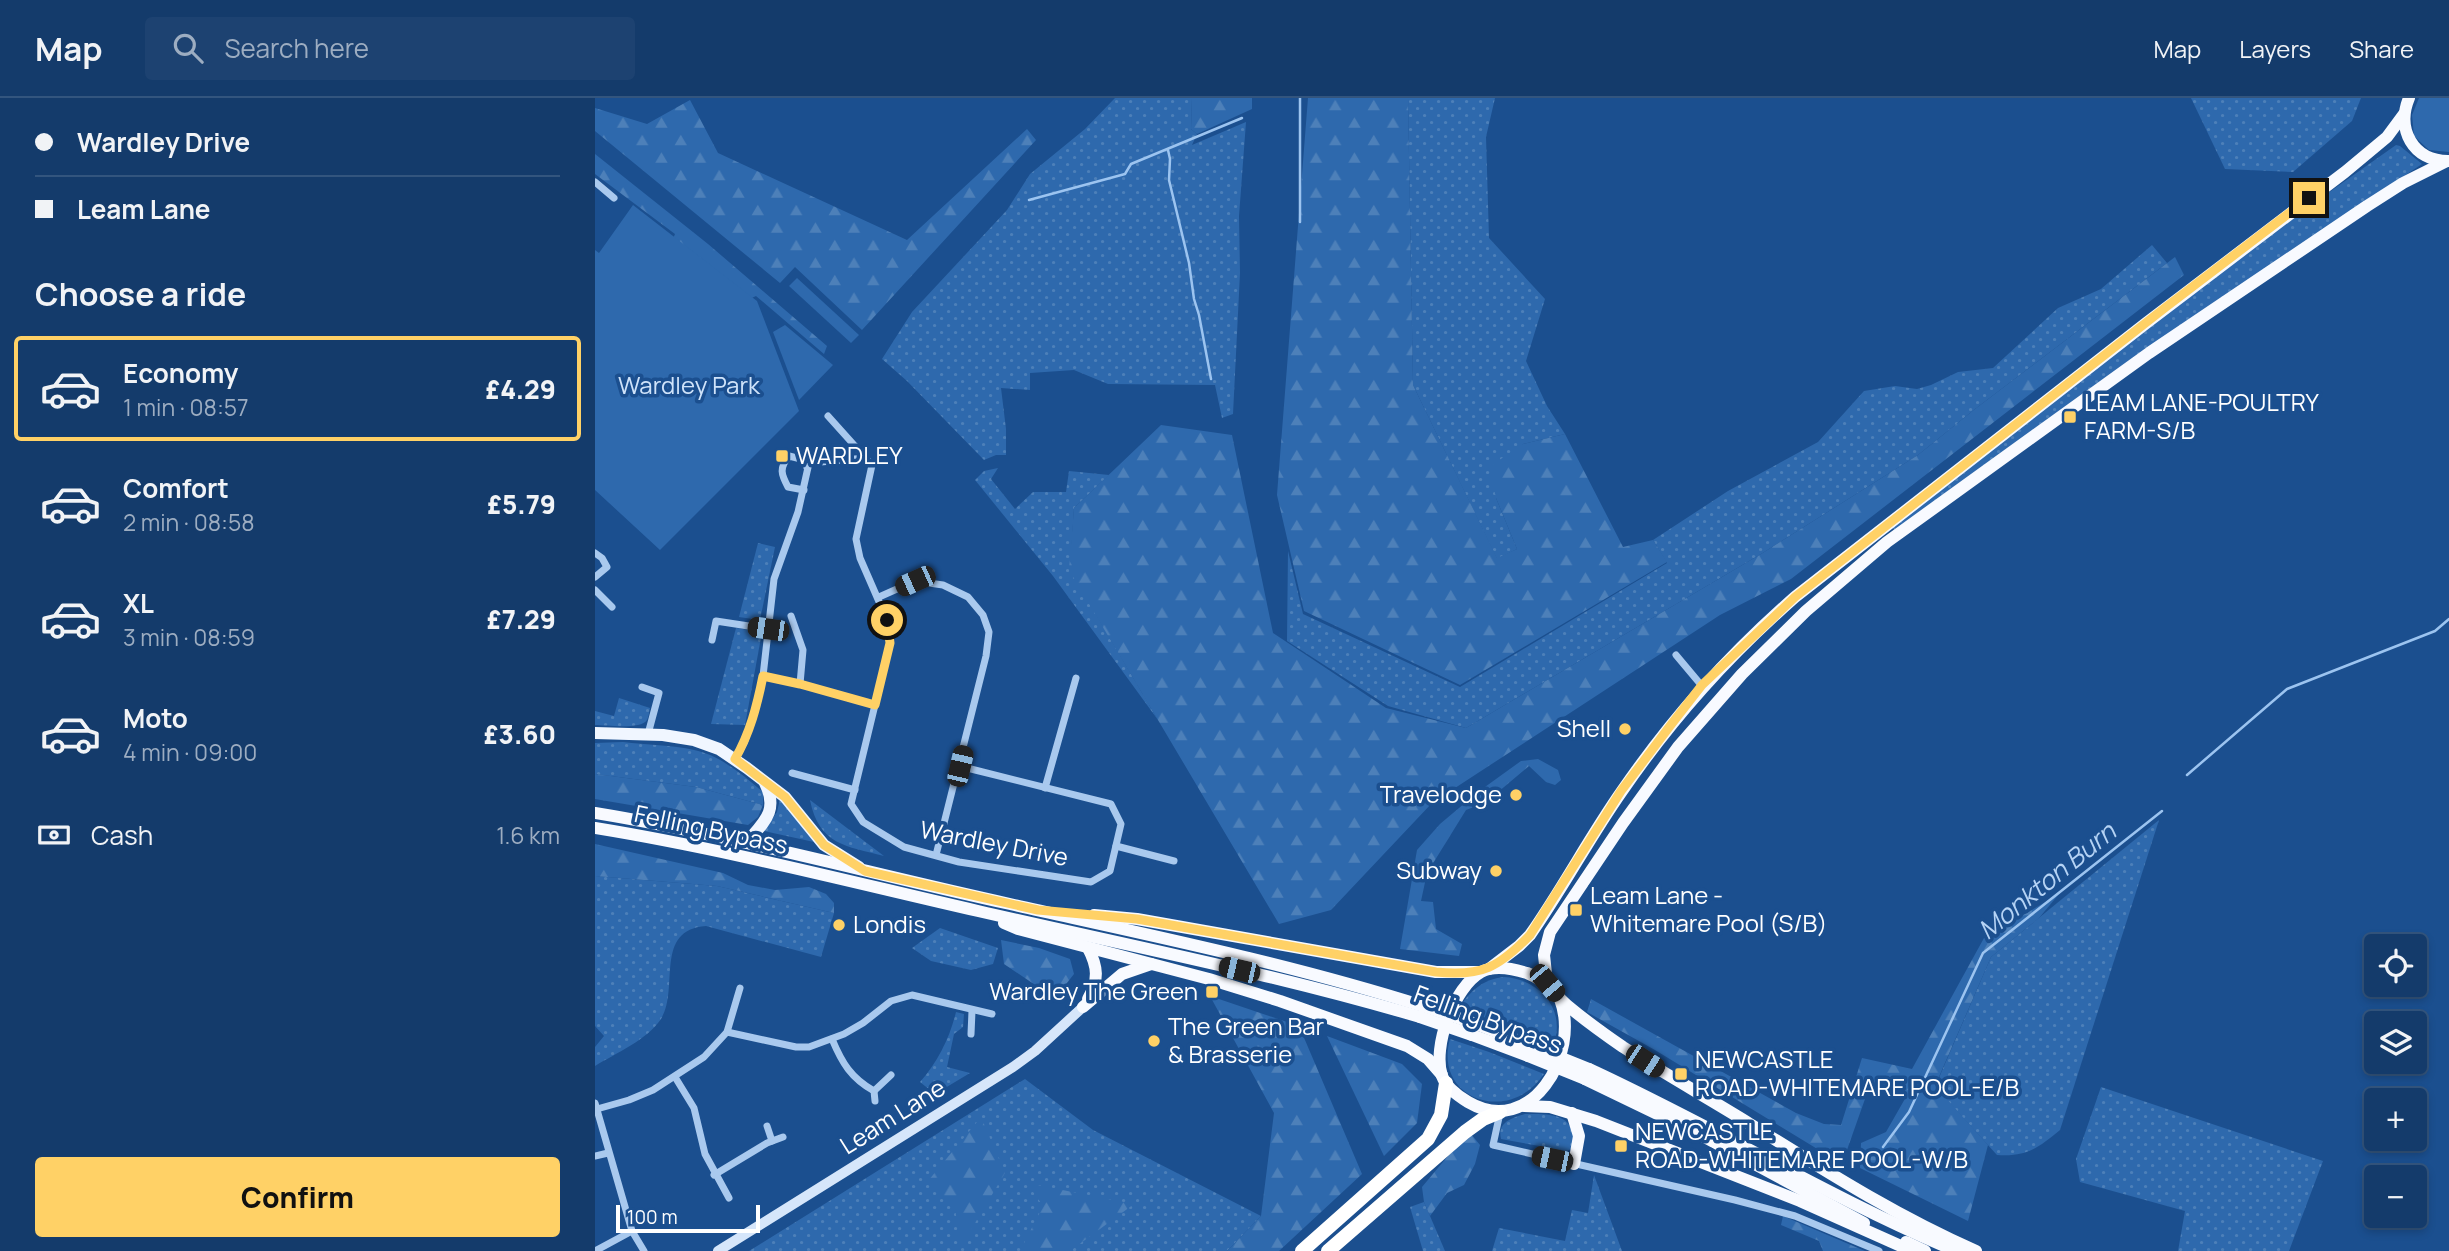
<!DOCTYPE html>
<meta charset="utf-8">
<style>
:root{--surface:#143b6b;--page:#1d4271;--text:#f1f3f6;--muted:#9dadc1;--line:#33557e;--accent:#ffd166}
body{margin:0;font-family:Manrope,sans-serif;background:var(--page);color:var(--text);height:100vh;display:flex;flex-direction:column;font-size:26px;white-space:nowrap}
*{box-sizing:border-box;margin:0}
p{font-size:23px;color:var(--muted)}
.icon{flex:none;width:38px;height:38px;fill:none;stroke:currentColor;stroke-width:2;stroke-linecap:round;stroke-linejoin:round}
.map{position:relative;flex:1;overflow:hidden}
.details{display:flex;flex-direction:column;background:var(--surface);width:595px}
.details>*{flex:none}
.top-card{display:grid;align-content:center;height:154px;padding:0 35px;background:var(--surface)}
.tools{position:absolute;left:1769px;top:836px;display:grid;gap:14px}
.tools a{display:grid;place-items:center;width:63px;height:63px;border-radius:7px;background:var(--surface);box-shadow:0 4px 10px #0003,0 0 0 2px var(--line);font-size:35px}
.scale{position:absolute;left:21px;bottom:18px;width:144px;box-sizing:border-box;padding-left:7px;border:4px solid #fff;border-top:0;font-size:19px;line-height:24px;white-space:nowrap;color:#fff;-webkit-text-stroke:5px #1b4f8f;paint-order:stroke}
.end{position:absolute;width:32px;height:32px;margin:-16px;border:9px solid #ffd166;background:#111;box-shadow:0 0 0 4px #111}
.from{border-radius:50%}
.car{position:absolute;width:21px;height:42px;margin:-21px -10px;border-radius:9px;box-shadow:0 0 5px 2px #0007;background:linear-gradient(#222 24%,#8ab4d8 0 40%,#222 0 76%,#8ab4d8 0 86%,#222 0)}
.top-card b{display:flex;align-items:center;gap:24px;height:66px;font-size:26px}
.top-card b+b{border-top:2px solid var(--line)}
.top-card i{width:18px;height:18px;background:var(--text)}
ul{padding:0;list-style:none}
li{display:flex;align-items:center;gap:21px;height:105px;margin:0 14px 10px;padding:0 21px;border:4px solid transparent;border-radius:7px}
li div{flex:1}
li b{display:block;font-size:26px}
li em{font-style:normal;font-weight:800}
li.active{border-color:var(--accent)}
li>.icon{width:63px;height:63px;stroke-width:1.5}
h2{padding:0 35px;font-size:32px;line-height:84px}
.pay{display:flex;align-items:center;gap:18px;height:77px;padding:0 35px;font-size:26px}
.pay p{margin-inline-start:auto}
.button{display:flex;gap:14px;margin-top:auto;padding:14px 35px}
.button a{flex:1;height:80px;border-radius:7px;background:var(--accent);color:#111;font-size:28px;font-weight:800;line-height:80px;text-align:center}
header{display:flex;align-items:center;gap:42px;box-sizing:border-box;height:98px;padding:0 35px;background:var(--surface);border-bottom:2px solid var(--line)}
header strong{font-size:33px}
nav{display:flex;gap:38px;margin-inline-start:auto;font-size:24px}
.search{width:490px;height:63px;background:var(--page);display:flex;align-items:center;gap:18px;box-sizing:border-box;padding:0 24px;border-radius:7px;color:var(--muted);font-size:26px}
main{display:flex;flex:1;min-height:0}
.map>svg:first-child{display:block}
.grass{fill:url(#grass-dots)}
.forest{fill:url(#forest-firs)}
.green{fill:#2e69ad}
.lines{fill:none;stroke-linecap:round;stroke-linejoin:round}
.stream{stroke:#9cc4f0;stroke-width:2.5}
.minor{stroke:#a9c9ee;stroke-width:7}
.secondary{stroke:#d6e6fa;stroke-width:10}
.primary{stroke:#f0f6ff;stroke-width:12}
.trunk{stroke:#f8faff;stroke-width:12}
.motorway{stroke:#fff;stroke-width:14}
.trunk-bridge{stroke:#f8faff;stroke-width:12}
.route{stroke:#ffd166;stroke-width:9}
.poi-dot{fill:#ffd166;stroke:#1b4f8f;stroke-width:2.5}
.labels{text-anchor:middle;stroke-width:7;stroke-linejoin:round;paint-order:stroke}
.park-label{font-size:24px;fill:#cfe3fa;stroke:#1b4f8f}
.poi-label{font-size:24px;fill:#fff;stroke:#1b4f8f;text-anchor:start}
.street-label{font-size:24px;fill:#fff;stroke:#1b4f8f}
.water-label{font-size:26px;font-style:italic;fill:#b5d3f5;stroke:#1b4f8f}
</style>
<header>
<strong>Map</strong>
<div class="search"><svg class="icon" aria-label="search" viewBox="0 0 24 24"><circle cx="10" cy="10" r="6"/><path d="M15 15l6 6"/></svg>Search here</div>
<nav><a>Map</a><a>Layers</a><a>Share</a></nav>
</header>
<main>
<section class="details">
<div class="top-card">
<b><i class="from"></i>Wardley Drive</b>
<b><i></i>Leam Lane</b>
</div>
<h2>Choose a ride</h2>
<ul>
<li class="active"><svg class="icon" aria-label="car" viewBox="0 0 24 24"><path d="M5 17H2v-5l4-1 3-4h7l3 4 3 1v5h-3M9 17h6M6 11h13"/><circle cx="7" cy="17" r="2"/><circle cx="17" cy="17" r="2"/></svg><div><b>Economy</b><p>1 min · 08:57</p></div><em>£4.29</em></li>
<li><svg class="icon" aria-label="car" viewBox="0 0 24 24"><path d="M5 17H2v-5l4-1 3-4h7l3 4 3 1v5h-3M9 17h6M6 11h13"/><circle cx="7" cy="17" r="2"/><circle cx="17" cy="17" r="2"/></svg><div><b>Comfort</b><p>2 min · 08:58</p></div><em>£5.79</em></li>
<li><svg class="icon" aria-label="car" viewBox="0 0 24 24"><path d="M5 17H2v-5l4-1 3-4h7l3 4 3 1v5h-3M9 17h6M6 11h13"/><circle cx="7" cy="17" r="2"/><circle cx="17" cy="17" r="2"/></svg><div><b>XL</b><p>3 min · 08:59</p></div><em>£7.29</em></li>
<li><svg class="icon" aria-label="car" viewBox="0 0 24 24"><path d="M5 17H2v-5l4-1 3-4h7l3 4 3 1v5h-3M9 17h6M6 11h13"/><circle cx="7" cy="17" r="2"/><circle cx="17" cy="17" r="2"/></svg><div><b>Moto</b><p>4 min · 09:00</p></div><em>£3.60</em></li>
</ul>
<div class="pay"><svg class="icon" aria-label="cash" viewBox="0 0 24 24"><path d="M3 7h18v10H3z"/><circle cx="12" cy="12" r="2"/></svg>Cash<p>1.6 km</p></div>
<div class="button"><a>Confirm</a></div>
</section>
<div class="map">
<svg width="1854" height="1153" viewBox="0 0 1854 1153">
<defs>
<pattern id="grass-dots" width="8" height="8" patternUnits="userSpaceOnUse" patternTransform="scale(1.75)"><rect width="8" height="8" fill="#2e69ad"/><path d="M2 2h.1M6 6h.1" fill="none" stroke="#4d80b9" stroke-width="1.8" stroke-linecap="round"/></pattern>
<pattern id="forest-firs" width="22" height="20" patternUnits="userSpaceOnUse" patternTransform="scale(1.75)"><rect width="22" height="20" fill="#2e69ad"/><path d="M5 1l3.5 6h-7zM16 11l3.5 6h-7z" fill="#4d80b9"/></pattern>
</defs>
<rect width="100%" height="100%" fill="#1b4f8f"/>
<g class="grass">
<polygon points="520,0 597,0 596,31 602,36 597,47 651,24 644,118 645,175 638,316 627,320 620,287 513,286 479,272 435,275 435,292 406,290 411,331 411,357 401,357 389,362 312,283 287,261 317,214 412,112 435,76 490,31"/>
<polygon points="813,0 900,0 891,39 894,140 950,201 931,263 952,308 970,336 928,346 901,400 922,451 902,461 818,287"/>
<polygon points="1596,0 1766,0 1757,23 1698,74 1630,71"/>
<polygon points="1801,47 1805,48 1827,66 1544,256 1299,432 1298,429 1654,151"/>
<polygon points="1557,147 1572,165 1380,311 1323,357 1166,456 871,630 793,608 692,543 693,453 708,516 865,589 1072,465 1058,442 1133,393 1223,344 1269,293 1300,288 1322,291 1336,287 1363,274 1398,270 1463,210 1506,191"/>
<polygon points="403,370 396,381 420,411 438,394 471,394 474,373 514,377 479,410 475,472 563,622 458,478 380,382 389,373"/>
<polygon points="163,445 180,449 165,522 144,519"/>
<polygon points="141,530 167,534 150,627 116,626"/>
<path d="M 24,600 L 55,610 C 54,614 54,618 52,622 C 46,632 11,627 0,627 L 0,613 L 19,618 Z"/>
<path d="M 28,644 C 51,647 77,647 99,652 C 125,657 149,678 168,694 L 168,707 L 101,689 L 0,676 L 0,645 Z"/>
<polygon points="185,701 219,744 169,733 182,714"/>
<path d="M 215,702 L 289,758 C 251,748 224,747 215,702 Z"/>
<path d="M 1564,722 L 1465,1032 C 1443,1050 1432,1059 1402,1057 L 1340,989 L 1396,859 Z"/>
<path d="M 0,778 L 122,788 L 239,815 L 226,859 L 111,828 C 58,832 85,891 66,921 C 52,942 21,955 0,968 L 0,949 L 9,938 L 0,928 Z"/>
<polygon points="345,830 403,850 398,866 376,872 336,863 317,850"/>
<path d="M 909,879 C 943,881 971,910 959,945 L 864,910 C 875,893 888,881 909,879 Z"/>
<path d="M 361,914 L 369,916 L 368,929 L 359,936 L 352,969 L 375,975 L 340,996 L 325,984 C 343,964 355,939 361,914 Z"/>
<path d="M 855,941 L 894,954 L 949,976 C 914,1028 838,1001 855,941 Z"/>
<polygon points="430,981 498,1032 666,1118 632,1153 154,1153"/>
<polygon points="1506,989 1728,1063 1694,1153 1583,1153 1590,1113 1485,1084 1481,1061"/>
<path d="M 930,1016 C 957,1016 982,1015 978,1050 L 972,1053 L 906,1041 C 902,1024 917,1020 930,1016 Z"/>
<polygon points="999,1077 1027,1153 897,1153 904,1130 970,1143 977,1112 993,1115"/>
<polygon points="829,1104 850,1153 828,1153 815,1109"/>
</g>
<g class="forest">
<polygon points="597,0 657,0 657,11 602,36 596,31"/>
<polygon points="713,0 813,0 818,287 902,460 922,451 901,400 894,369 928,346 970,336 1028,449 1058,442 1072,464 865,587 709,513 682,397"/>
<polygon points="95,2 123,55 312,142 432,31 441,42 267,232 200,169 185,185 0,33 0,10 52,26"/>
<polygon points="0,56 113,146 232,248 229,256 161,198 131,212 74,151 80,136 0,76"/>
<polygon points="1580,159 1589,177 1196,481 1125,517 837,705 736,812 684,826 474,472 479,410 566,327 637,337 678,535 791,610 871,630 1166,456 1323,357 1380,311"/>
<polygon points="943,661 963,672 966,682 960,687 951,684 934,668 890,705 871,712 832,775 826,803 838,804 841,831 867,846 864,858 805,851 822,752 845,726 883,694 926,663"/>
<polygon points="0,676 101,689 168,707 163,719 153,727 0,701"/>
<polygon points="0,746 128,775 153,787 180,792 214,789 231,796 239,805 239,815 122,788 0,778"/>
<polygon points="1464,796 1444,820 1396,859 1340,988 1393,1047 1373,1123 1265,1070 1266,1045 1291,1034 1311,999 1276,984 1247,1066 1060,952 992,914 996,901 1201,1015 1229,1026 1246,1027 1267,960 1317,971 1389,840"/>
<polygon points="406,842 444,850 475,861 479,876 468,890 452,895 409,866"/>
<polygon points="615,898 704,928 767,1076 684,1153 632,1153 666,1118 679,1015"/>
<polygon points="732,938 807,966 827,986 822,1025 789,1058"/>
<polygon points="386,1019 410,1075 365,1150 360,1109 333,1083"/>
<polygon points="876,1036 885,1047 880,1066 869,1087 852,1095 835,1118 829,1104 827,1089 853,1058"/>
<polygon points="432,1085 538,1106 539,1106 475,1153 425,1153 448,1108"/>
<polygon points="1188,1118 1270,1153 1228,1153 1224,1143 1186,1127"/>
</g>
<g class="green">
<polygon points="1824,0 1854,0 1854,54 1834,52 1819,38 1817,17"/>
<polygon points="38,107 162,203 204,313 65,452 0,392 0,152 4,155"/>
<polygon points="202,180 264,237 256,245 194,188"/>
<polygon points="190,227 238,267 204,302 178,234"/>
</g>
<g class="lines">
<g class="stream">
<polyline points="705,0 705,124"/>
<polyline points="573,52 575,61 574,82 594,165 599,201 604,217 616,281"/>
<polyline points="434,102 530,76 536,66 647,20"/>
<polyline points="1592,677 1692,591 1840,533 1854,521"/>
<polyline points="1288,1049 1314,1014 1388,855 1567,713"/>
</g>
<g class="minor">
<polyline points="0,84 19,100"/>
<polyline points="233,318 277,367 261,441 265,460 292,522 295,545 256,706 268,724 309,749 364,764 496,784 515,773 526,726 516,706 364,668"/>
<path d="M 209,392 L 193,389 C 186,376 184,370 194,358 L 210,362 L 212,370"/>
<polyline points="0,455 7,460 12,469 0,479"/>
<polyline points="0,492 17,509"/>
<polyline points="284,499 320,483 348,487 373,499 388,517 394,534 391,558 341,757"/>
<polyline points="196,518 208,552 205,586"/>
<polyline points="117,542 121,523 173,531"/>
<polyline points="1081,557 1107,588"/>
<polyline points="168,578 205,586 280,607"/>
<polyline points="47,589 64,595 53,636"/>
<polyline points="140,661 149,645 160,613 168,578 179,481 203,414 214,365 271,360"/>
<polyline points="197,675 260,692"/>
<polyline points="450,690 481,580"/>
<polyline points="521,748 579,763"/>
<polyline points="132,934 201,949 214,949 249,936 268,925 296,903 317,897 397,916"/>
<polyline points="376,936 377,913"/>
<path d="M 237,941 C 247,965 256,980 279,993 L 280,1003"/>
<polyline points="80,979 99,1010 110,1056 134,1100"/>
<polyline points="279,993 296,977"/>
<polyline points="0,1005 37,1133 49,1153"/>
<polyline points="2,1011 34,1002 58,992 109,959 132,934 145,890"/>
<polyline points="905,1015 898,1047 1140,1102 1200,1118 1284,1153"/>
<polyline points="172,1028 177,1043"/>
<polyline points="0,1058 13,1055"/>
<polyline points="119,1077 172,1045 188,1039"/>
<polyline points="0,1153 37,1133"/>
</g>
<polyline class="secondary" points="123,1153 418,969 440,953 488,909"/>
<g class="primary">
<polyline points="0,635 68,637 99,642 124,651 152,670 190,699 229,747 264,769"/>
<path d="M 151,745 C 169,724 184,713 170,685"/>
</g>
<g class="trunk">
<path d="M 1814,0 C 1801,31 1818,63 1853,63"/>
<path d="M 0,715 C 140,738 277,776 415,806 C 554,837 692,865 828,908"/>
<path d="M 0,730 C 129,751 256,784 383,813 C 531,847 680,876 825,919"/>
<polyline points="499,817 542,821 841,874 885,874"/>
<polyline points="409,825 423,831 614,881 685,903 812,948 833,961 847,977"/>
<path d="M 493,850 C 503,869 504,882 493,901"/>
<path d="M 894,871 L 924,848 L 935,837 C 968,790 994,740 1027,693 C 1078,619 1132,559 1200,499 L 1550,226 L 1750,74 L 1792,39 L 1809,16"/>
<polyline points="952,885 949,857 955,834 1028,725 1083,649 1147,576 1211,513 1292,444 1554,255 1772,108 1808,85 1850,64"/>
<path d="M 965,901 C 986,956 936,1041 873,1004 C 863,998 851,989 847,978 C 837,949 859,889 886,874 C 899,867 919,871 932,875 C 951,882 959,896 973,908 C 991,923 1009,936 1028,949 C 1070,976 1113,1000 1155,1026 C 1229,1072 1301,1118 1381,1153"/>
<polyline points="488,909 527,876 556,866"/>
<polyline points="881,926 937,948"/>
<polyline points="877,937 933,958"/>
<path d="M 994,971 C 1118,1028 1235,1100 1361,1153"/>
<polyline points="990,981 1104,1036 1269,1125"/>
<polyline points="929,1008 955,1009 1001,1023 1205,1103 1317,1153"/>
<polyline points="977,1015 984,1038 979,1066"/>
<polyline points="1311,1144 1330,1153"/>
</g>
<g class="motorway">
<polyline points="707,1153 833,1041 846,1017 851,985"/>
<polyline points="733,1153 870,1034 888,1021 905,1014"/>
</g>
<g class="trunk-bridge">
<polyline points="828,908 881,926"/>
<polyline points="825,919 877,937"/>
<polyline points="937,948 994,971"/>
<polyline points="933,958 990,981"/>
</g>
</g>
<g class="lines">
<path class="route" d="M 292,522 L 295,545 L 280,607 L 205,586 L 168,578 C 162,608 155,635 140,661 L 190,699 L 229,747 L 270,773 L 443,812 L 542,821 L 841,874 C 887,879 904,869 935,837 L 1026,693 L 1075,628 L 1107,587 L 1200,499 L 1571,209 L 1714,100"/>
</g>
<g class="poi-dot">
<rect x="1468" y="312" width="14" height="14" rx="3.5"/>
<rect x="180" y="351" width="14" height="14" rx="3.5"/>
<circle cx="1030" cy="631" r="7"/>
<circle cx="921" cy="697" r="7"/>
<circle cx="901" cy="773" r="7"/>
<rect x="974" y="805" width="14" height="14" rx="3.5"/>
<circle cx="244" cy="827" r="7"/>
<rect x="610" y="887" width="14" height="14" rx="3.5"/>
<circle cx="559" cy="943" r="7"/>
<rect x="1079" y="969" width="14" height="14" rx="3.5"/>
<rect x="1019" y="1041" width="14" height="14" rx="3.5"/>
</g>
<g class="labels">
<g class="park-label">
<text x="94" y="296">Wardley Park</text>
</g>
<g class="poi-label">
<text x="1489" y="313">LEAM LANE-POULTRY<tspan x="1489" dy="28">FARM-S/B</tspan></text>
<text x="201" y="366">WARDLEY</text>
<text x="1016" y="639" text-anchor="end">Shell</text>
<text x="907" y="705" text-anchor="end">Travelodge</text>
<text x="887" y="781" text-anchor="end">Subway</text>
<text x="995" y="806">Leam Lane -<tspan x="995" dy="28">Whitemare Pool (S/B)</tspan></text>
<text x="258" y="835">Londis</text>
<text x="603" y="902" text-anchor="end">Wardley The Green</text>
<text x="573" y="937">The Green Bar<tspan x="573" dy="28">&amp; Brasserie</tspan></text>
<text x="1100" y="970">NEWCASTLE<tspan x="1100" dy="28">ROAD-WHITEMARE POOL-E/B</tspan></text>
<text x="1040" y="1042">NEWCASTLE<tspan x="1040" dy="28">ROAD-WHITEMARE POOL-W/B</tspan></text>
</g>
<g class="street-label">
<text transform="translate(116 732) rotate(12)" y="8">Felling Bypass</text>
<text transform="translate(399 746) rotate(11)" y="8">Wardley Drive</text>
<text transform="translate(893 922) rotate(20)" y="8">Felling Bypass</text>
<text transform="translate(298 1019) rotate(-32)" y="8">Leam Lane</text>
</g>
<g class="water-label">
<text transform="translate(1452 783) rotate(-39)" y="9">Monkton Burn</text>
</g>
</g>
</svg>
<div class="tools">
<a><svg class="icon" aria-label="locate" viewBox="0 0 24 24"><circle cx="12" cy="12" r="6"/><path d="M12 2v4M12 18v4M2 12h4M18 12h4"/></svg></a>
<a><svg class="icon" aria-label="layers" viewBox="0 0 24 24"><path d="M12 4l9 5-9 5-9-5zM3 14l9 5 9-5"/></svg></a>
<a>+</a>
<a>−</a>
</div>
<div class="scale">100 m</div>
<i class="end from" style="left:292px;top:522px"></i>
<i class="end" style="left:1714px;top:100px"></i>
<i class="car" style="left:320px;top:483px;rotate:246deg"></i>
<i class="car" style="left:173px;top:531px;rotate:278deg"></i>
<i class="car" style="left:365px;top:668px;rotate:13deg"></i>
<i class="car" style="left:644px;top:872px;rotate:283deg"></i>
<i class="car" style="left:952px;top:885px;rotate:140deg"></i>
<i class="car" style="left:1050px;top:963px;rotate:123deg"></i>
<i class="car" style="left:957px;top:1061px;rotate:282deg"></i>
</div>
</main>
